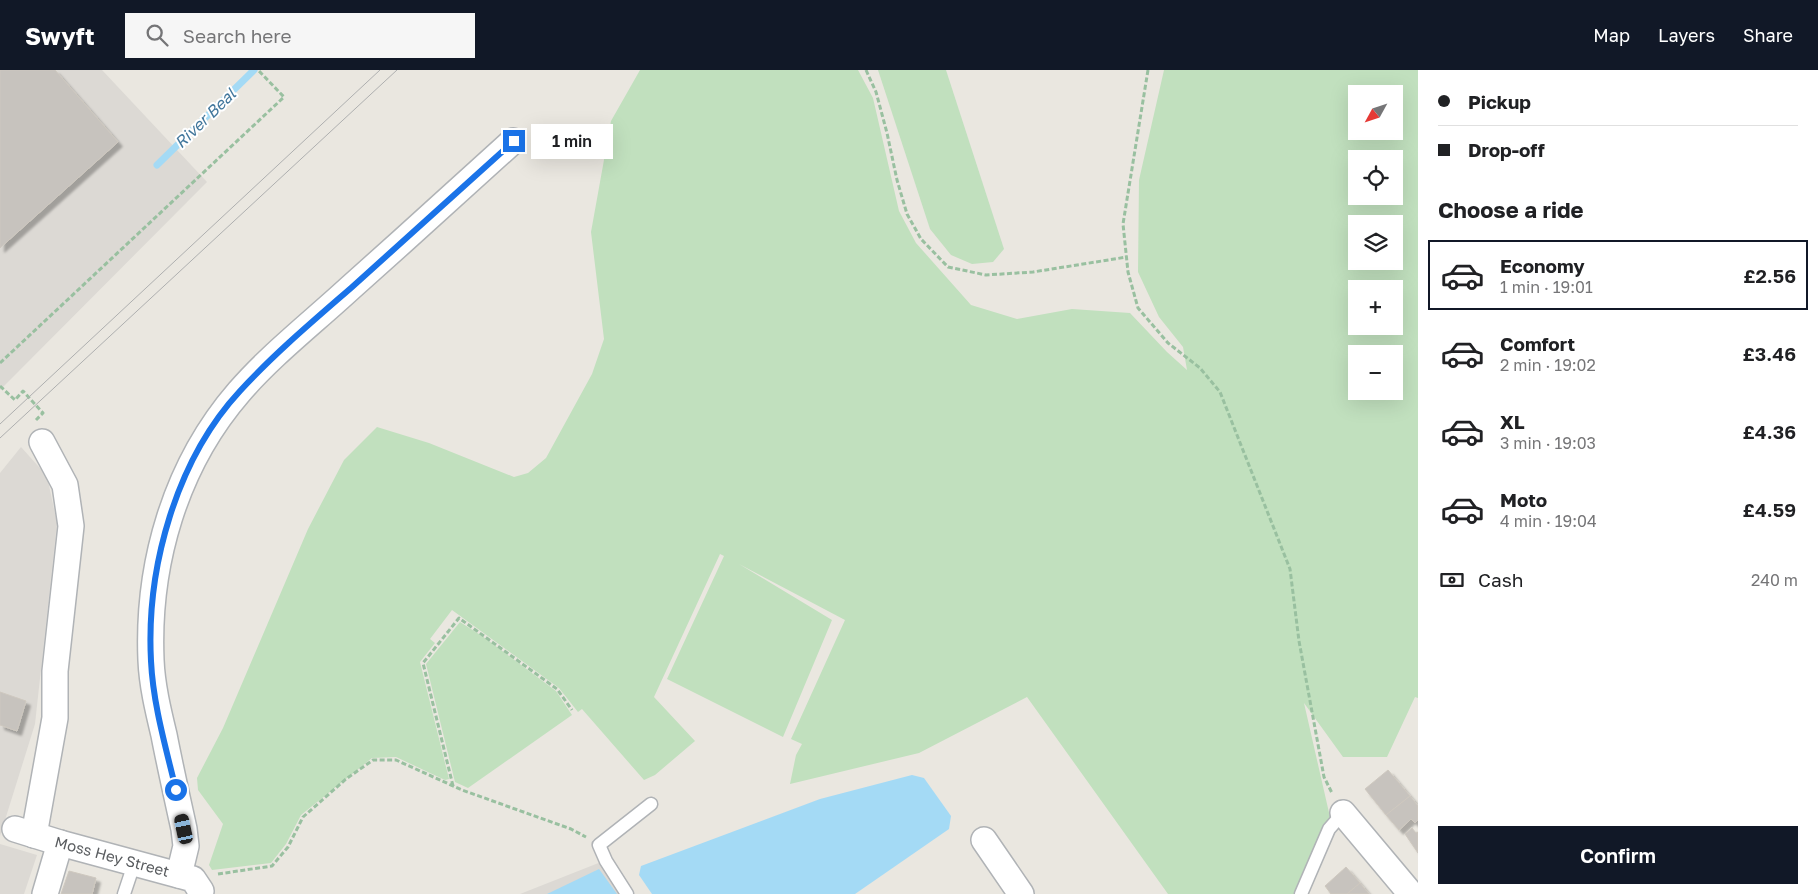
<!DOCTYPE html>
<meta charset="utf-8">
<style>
:root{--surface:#fff;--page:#f6f6f6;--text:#202124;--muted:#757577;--line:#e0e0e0;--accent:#111827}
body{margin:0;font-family:"Golos Text",sans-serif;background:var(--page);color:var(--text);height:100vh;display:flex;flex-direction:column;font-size:19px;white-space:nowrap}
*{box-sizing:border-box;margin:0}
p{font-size:16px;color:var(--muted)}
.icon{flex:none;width:28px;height:28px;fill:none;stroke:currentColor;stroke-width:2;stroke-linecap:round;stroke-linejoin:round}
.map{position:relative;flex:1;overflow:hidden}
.drawer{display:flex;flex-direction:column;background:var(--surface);width:400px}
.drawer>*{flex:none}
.banner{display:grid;align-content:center;height:110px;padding:0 20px;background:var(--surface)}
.needle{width:32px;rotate:230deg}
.tools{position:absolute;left:1348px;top:15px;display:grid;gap:10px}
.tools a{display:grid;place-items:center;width:55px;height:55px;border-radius:0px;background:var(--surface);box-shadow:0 5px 20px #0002;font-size:25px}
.end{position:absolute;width:22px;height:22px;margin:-11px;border:6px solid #1a73e8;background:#fff;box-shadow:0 0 0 2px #fff}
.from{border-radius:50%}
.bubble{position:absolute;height:35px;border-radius:0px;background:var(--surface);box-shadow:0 5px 20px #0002;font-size:16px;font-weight:600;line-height:35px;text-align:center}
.car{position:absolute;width:15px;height:30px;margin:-15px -8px;border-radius:6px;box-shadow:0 0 4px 1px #0007;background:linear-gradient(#222 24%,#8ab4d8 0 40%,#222 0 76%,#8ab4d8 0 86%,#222 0)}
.banner b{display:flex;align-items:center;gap:18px;height:48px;font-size:19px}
.banner b+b{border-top:1px solid var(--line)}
.banner i{width:12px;height:12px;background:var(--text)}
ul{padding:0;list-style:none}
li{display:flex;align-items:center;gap:15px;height:70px;margin:0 10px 8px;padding:0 10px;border:2px solid transparent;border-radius:0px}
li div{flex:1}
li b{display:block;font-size:19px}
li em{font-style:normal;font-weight:600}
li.on{border-color:var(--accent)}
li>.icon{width:45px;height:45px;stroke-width:1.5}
h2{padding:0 20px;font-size:22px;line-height:60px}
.pay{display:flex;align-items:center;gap:12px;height:55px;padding:0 20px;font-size:19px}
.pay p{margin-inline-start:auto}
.cta{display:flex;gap:10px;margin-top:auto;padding:10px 20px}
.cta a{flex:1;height:58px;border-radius:0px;background:var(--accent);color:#fff;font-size:20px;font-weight:600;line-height:58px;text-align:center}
header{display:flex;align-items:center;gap:30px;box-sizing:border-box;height:70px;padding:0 25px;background:var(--accent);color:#fff}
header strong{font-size:24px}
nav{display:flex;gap:28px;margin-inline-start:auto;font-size:18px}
.search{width:350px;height:45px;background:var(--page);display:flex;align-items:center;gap:12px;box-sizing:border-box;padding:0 18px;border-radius:0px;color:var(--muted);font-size:19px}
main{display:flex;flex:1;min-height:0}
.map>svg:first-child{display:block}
.industrial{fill:#dcd9d4}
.green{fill:#c1e0be;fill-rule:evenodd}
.water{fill:#a4daf5}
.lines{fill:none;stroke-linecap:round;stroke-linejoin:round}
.stream{stroke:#a4daf5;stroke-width:7}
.building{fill:#c7c3be;stroke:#cec8bf;filter:url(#shadow)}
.lane-casing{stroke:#b0b3b6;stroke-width:15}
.street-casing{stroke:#b0b3b6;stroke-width:28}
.path{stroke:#99c0a0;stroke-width:3;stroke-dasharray:5 2.5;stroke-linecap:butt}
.lane{stroke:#fff;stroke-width:12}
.street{stroke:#fff;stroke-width:25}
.tram{stroke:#aeafaf;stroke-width:1}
.route{stroke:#1a73e8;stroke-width:6}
.labels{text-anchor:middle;stroke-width:4;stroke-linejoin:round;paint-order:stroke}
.street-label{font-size:15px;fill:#595c5f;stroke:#fff}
.water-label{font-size:16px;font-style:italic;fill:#42779c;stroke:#fff}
</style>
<header>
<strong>Swyft</strong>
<div class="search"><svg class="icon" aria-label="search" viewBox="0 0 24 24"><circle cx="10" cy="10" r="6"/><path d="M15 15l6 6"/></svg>Search here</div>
<nav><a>Map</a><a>Layers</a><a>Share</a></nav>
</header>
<main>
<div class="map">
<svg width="1418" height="824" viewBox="0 0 1418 824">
<defs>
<filter id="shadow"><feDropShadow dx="4.5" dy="4.5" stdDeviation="1" flood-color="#0004"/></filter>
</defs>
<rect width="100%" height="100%" fill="#eae7e0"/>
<g class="industrial">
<polygon points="0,0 102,0 207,112 0,320"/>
<polygon points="21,377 47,406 57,453 35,654 0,766 0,403"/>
<polygon points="0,774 37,785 24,824 0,824"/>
<polygon points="601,792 626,824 520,824"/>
</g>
<g class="green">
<path d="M 640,0 L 858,0 L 873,28 L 899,141 L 916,173 L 971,235 L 1017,249 L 1072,239 L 1130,243 L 1167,282 L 1187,300 L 1183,277 L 1159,247 L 1138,202 L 1139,110 L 1164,0 L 1418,0 L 1418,628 L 1415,627 L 1387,687 L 1343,687 L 1304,633 L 1330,747 L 1297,824 L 1168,824 L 1027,627 L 919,683 L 790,714 L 796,685 L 802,674 L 791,669 L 845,550 L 739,494 L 832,550 L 783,667 L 667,609 L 724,486 L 720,484 L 654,627 L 695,671 L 655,705 L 644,710 L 582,639 L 578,642 L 559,618 L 452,540 L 430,569 L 435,573 L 420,592 L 449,709 L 445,710 L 396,687 L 372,688 L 301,745 L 286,774 L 271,793 L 212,800 L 209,795 L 223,754 L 198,720 L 197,708 L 223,658 L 308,459 L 344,390 L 377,357 L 429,373 L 514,407 L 528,403 L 546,388 L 592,304 L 604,269 L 591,162 L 611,51 ZM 1356,24 L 1394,24 L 1394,61 L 1356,61 ZM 1356,89 L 1394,89 L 1394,126 L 1356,126 ZM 1356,154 L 1394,154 L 1394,191 L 1356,191 ZM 1356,219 L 1394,219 L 1394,256 L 1356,256 ZM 1356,284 L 1394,284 L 1394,321 L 1356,321 Z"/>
<polygon points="878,0 946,0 1004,179 993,192 972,194 951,185 930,159"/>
<polygon points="460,552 482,566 556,621 572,645 468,718 455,712 426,594"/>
</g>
<g class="water">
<polygon points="912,705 924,708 951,746 949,759 855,824 652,824 639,805 641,796 820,729"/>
<polygon points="599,799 617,824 547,824"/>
</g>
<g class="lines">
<polyline class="stream" points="157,95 254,0"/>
</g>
<g class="building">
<polygon points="0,0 55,0 118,72 0,178"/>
<polygon points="0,622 26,631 17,661 0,655"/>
<polygon points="1388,700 1410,726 1386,745 1365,719"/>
<polygon points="1410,726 1418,736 1418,750 1415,753 1411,749 1399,760 1386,745"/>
<polygon points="1412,758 1416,763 1418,762 1418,783 1405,764"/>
<polygon points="1346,797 1360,813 1347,824 1331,824 1325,816"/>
<polygon points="69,801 96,808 92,824 61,824"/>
<polygon points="1360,813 1369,824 1347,824"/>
</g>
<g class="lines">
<g class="lane-casing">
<g id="lane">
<polyline points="124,824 134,794"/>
<polyline points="627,824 606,791 599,775 651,734"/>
<polyline points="1301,824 1329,759 1343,743"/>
</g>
</g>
<g class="street-casing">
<g id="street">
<polyline points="1343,743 1411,824"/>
<polyline points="15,759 60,773 193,809 201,821 200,824"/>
<polyline points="34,765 55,648 55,601 71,456 65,415 42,372"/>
<polyline points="984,770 1021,824"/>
<path d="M 179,805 L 186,776 L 184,759 C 177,727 170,696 164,665 C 158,640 152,615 151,590 C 147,494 175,396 239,322 C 271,285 312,253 349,219 C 404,170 459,120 513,71"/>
<polyline points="45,824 60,773"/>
</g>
</g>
<g class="path">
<polyline points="866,0 876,22 887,63 897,110 907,144 921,169 948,197 986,205 1033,202 1127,187"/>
<polyline points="1148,0 1123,154 1128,202 1138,238 1168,273 1200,298 1220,322 1290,499 1299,571 1324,707 1332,723"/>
<polyline points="0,293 284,27 258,0"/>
<polyline points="0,316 15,330 23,321 43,343 36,350"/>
<polyline points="453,716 423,593 459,548 557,619 572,640"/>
<polyline points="218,804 272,796 288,777 303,747 346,709 373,690 396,690 462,720 571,759 586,767"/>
</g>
<use href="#lane" class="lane"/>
<use href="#street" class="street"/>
<g class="tram">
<polyline points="0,354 380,0"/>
<polyline points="0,368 397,0"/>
</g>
</g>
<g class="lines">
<path class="route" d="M 176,720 C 166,678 153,634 151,591 C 146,498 176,390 240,321 C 274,284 313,251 351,218 C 405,169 459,120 514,71"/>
</g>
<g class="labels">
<g class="street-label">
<text transform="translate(112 787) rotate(15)" y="5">Moss Hey Street</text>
</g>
<g class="water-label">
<text transform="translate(205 48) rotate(-44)" y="6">River Beal</text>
</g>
</g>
</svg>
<div class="tools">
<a><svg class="needle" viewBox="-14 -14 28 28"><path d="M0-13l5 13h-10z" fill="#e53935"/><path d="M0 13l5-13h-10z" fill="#757577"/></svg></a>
<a><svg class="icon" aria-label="locate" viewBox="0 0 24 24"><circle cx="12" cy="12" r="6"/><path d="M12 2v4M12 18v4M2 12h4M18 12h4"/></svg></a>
<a><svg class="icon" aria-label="layers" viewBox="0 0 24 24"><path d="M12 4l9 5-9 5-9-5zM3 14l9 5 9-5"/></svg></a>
<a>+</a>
<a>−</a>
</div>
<i class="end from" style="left:176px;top:720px"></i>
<i class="end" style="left:514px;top:71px"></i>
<div class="bubble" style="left:531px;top:54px;width:82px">1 min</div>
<i class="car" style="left:184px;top:759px;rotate:348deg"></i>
</div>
<section class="drawer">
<div class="banner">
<b><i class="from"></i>Pickup</b>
<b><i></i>Drop-off</b>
</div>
<h2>Choose a ride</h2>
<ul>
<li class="on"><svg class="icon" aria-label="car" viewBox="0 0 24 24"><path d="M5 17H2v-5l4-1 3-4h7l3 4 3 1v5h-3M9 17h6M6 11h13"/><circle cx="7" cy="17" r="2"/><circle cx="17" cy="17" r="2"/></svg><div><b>Economy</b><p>1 min · 19:01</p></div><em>£2.56</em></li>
<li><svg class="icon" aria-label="car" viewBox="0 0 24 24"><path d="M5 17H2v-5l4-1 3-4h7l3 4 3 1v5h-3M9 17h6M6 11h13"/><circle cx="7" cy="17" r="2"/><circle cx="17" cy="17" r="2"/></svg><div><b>Comfort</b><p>2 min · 19:02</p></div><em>£3.46</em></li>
<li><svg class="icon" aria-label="car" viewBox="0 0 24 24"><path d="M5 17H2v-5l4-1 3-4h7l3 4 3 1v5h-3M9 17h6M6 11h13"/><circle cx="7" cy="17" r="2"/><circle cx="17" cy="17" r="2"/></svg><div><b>XL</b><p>3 min · 19:03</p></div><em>£4.36</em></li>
<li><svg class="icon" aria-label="car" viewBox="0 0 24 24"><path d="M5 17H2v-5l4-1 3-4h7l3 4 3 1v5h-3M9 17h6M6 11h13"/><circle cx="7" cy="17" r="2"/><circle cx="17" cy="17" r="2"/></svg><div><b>Moto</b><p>4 min · 19:04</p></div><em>£4.59</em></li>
</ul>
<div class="pay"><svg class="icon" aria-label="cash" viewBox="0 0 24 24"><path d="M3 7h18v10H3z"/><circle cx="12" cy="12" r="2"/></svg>Cash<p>240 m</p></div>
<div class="cta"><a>Confirm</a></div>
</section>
</main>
